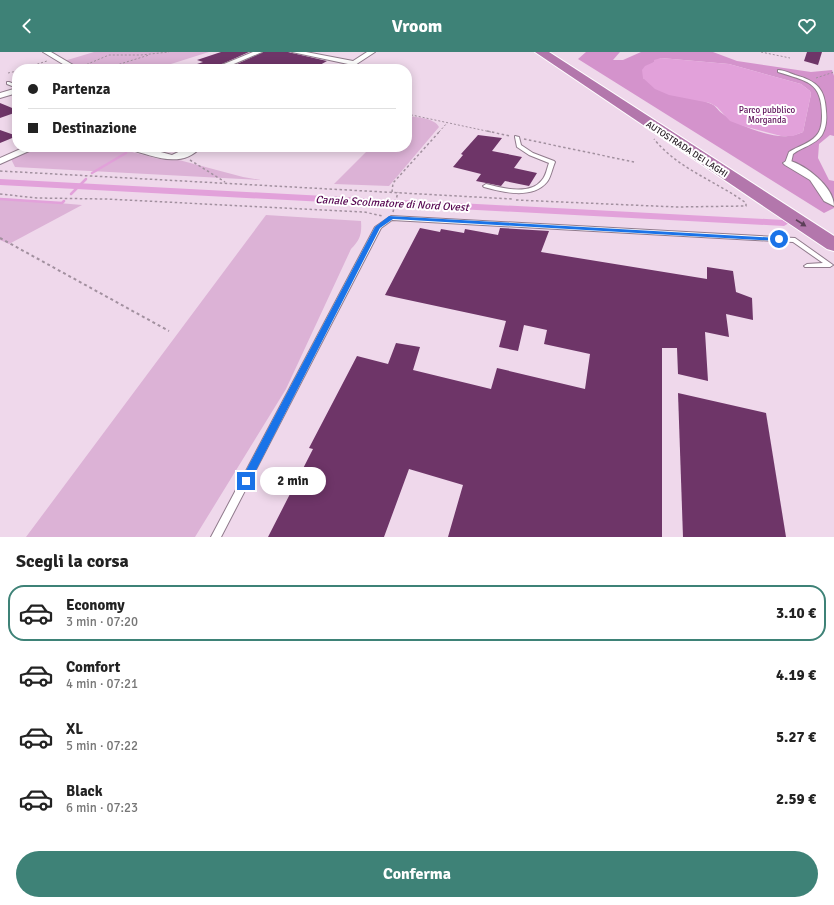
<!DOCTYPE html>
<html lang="it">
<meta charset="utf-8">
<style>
:root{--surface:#fff;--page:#f6f6f6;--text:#222;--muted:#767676;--line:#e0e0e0;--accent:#3e8277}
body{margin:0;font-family:Signika,sans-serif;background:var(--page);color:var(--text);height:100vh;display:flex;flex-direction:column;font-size:15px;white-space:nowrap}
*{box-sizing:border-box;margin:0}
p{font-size:13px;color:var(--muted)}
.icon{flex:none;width:22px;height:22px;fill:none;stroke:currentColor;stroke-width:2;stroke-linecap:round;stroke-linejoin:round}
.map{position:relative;height:485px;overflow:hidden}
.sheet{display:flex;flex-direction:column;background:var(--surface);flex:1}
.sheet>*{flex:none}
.guide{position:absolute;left:12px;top:12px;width:400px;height:88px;border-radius:16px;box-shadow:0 2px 10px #0003;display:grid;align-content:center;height:88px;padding:0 16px;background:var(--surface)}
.end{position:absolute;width:18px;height:18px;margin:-9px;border:5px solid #1a73e8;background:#fff;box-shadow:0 0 0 2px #fff}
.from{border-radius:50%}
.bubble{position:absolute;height:28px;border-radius:14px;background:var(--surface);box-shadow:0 2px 10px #0003;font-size:13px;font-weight:800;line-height:28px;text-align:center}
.guide b{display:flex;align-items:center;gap:14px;height:38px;font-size:15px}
.guide b+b{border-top:1px solid var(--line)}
.guide i{width:10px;height:10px;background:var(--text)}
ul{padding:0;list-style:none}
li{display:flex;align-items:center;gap:12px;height:56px;margin:0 8px 6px;padding:0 8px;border:2px solid transparent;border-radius:16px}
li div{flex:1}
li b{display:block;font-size:15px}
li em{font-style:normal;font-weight:800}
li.active{border-color:var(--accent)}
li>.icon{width:36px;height:36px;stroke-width:1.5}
h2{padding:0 16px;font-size:18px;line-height:48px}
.action{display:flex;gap:8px;margin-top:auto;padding:8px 16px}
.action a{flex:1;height:46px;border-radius:24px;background:var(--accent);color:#fff;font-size:16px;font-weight:800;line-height:46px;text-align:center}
header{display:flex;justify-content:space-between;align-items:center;height:52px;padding:0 16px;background:var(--accent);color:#fff;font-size:18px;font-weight:800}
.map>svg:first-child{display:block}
.green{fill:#dcb2d6}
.forest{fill:#d493cc;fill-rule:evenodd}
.water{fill:#e2a1da}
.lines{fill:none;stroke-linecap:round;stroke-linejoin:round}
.stream{stroke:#e2a1da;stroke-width:2.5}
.canal{fill:#e2a1da;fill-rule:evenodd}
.building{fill:#6e3568}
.service-casing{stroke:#907b8c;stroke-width:2}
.minor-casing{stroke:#907b8c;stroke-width:2}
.motorway-casing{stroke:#fff;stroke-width:2}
.path-far2{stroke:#a2909f;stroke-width:1;stroke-dasharray:2 2;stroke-linecap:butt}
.path-far1{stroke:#a2909f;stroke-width:1.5;stroke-dasharray:2.5 2.5;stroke-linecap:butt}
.path{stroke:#a2909f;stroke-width:2;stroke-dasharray:3 3;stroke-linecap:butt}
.service{fill:#fff;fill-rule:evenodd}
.minor{fill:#fff;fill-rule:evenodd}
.motorway{fill:#b377ac;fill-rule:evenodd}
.oneway{fill:#5c3f58}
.route{fill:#1a73e8}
.labels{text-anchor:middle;stroke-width:4;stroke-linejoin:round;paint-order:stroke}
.far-park-label{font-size:9px;fill:#5d1058;stroke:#fff}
.far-street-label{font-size:9px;fill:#221920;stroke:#fff}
.water-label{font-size:11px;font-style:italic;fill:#560651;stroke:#fff}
</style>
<header><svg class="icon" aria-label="back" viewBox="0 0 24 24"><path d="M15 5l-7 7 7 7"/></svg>Vroom<svg class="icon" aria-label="heart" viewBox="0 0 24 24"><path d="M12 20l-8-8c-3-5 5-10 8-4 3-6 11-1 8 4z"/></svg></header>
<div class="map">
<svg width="834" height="485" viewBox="0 0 834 485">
<rect width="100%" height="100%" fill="#efd8eb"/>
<g class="green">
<polygon points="94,0 209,0 155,17 81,17 64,9"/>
<path d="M 407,64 C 416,65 435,66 439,75 L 389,134 L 334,132 L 371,95 L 407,95 Z"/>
<polygon points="40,95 113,95 159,107 179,108 243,125 261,128 15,115 11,107"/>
<polygon points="0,146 82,153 9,192 0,188"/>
<path d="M 266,163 L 361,169 C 362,182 360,188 351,197 L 286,337 L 195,485 L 26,485 Z"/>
</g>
<path class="forest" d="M 586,0 L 620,0 L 613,8 L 623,8 L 641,0 L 713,0 L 737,9 L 811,20 L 832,18 L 834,24 L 834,84 L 830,83 L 819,92 L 818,106 L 829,128 L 834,129 L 834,156 L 824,161 L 578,7 ZM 661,6 L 729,12 L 801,32 L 810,39 L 811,42 L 803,80 C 798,82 793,84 788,84 C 770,86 737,73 723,62 C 717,58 716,53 709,51 C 687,43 663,38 643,26 L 645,16 Z"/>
<polygon class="water" points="661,6 729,12 801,32 810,39 811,42 803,80 793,84 781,84 743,74 730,69 717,55 710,51 669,43 655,37 643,26 642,18 645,14 654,10 654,8"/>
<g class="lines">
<g class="stream">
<polyline points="92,121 126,101"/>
<polyline points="71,142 86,127"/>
<polyline points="0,147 62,151 64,149"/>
</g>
<polygon class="canal" points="0,127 784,168 789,171 784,174 0,133"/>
</g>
<g class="building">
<polygon points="221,0 249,0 211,17 188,17 188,15 203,10 197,8"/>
<polygon points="263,0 288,0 327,9 313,17 226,17"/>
<polygon points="807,0 822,0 818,13 804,9"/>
<polygon points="0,51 17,58 17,60 0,66"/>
<polygon points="0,78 17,84 0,91"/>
<polygon points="478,83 502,86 492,99 522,105 514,116 537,121 529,134 505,129 501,134 476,129 481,122 453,115 463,103 461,102"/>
<polygon points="420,176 440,180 441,177 464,181 465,177 498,183 500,176 549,179 541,200 707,227 707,215 733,219 736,240 752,246 753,268 726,262 729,285 705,280 708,329 678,322 677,296 662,296 662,485 448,485 463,433 409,417 384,485 268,485 313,397 309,396 357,304 388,312 396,291 420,295 413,318 491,337 497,316 585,337 590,302 544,292 547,278 524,273 518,299 499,295 506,269 385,243"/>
<polygon points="678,341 766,361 786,485 683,485"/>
</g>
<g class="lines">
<g class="service-casing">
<g id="service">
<path d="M 778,18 C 783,18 790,21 795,23 C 817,29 825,37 826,59 C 827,68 826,76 822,83 C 815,93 802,95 793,102 L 791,111 L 788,113 L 785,111 L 789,100 C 798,94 809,92 816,84 C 821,79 822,71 822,64 C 822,29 806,29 778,20 Z"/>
<polygon points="7,30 9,30 17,33 17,36 7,32"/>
<path d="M 515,84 L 519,85 L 521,93 L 533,101 L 554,109 L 555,110 C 552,117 551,125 547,130 C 532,148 502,140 484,135 L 483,134 L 486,132 C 502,136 530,144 542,128 C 546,124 547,116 549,111 L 529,103 L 517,95 L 515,85 Z"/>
<polygon points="391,164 795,186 833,213 830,215 805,215 804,214 807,212 823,211 793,190 392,168 381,176 221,485 211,485 375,175"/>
</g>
</g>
<g class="minor-casing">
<g id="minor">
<polygon points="43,0 51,0 80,17 71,17"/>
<polygon points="253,0 262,0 222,17 212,17"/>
<polygon points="292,0 306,0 353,9 367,0 375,0 349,17 342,16 348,12"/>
<polygon points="17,36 17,41 0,46 0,41"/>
<polygon points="25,95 38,95 0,112 0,106"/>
<path d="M 126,95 L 142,95 L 172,103 L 189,95 L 201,95 C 181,118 151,103 128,97 Z"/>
<path d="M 788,108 C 806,113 834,135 834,154 L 824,149 L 810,128 L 785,113 L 783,111 Z"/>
</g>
</g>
<g class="motorway-casing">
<polygon id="motorway" points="535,0 549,0 834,184 834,199 827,197"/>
</g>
<g class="path-far2">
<polyline points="761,0 790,6"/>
<polyline points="83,14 109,3 141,3 169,0"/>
<polyline points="22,17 47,9"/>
<polyline points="104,17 149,3"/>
<polyline points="8,21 17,19"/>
<polyline points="816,26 834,20"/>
<polyline points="407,62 491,80"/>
<polyline points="439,80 447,71"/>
</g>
<g class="path-far1">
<polyline points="487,79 510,84"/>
<polyline points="524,87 634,110"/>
<polyline points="190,108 225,130"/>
<polyline points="0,119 512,147"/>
<polyline points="392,140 393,131 440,79"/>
<polyline points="0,142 37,146 105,147 364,160 383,164"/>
<path d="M 516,148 L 677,155 L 746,154 L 746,151 C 716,129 678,117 654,87"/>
<polyline points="393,160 398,140"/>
</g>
<polyline class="path" points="0,186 169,279"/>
<use href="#service" class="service"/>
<use href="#minor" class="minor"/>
<use href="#motorway" class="motorway"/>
</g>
<defs><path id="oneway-solid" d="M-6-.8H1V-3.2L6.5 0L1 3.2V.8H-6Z"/></defs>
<use class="oneway" href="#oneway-solid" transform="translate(801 171) rotate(33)"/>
<polygon class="route" points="389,164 779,186 782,187 779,189 393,167 380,176 249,432 242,432 242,426 375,175"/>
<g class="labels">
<g class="far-park-label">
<text x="767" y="61">Parco pubblico<tspan x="767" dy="10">Morganda</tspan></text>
</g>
<g class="far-street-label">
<text transform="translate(687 97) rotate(33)" y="3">AUTOSTRADA DEI LAGHI</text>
</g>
<g class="water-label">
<text transform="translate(392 151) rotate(3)" y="4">Canale Scolmatore di Nord Ovest</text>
</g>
</g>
</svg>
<i class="end from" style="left:779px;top:187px"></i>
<i class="end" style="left:246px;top:429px"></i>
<div class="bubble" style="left:260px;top:415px;width:66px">2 min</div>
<div class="guide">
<b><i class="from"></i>Partenza</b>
<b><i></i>Destinazione</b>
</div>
</div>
<section class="sheet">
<h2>Scegli la corsa</h2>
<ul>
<li class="active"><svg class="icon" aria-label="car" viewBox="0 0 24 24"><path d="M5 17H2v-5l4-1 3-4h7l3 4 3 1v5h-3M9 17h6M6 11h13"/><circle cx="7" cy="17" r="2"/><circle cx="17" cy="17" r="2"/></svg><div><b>Economy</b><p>3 min · 07:20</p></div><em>3.10 €</em></li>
<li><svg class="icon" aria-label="car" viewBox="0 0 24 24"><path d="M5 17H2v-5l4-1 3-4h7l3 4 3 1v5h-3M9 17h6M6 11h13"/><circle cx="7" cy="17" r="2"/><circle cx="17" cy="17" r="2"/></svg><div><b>Comfort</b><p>4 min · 07:21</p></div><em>4.19 €</em></li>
<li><svg class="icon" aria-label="car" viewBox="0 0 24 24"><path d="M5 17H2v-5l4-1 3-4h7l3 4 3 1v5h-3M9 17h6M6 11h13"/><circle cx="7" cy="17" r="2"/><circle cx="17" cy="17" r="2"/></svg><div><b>XL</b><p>5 min · 07:22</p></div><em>5.27 €</em></li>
<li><svg class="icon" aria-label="car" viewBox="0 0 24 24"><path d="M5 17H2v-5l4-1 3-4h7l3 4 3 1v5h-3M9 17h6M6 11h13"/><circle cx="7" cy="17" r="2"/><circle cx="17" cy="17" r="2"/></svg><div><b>Black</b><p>6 min · 07:23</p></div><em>2.59 €</em></li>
</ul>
<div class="action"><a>Conferma</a></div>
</section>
